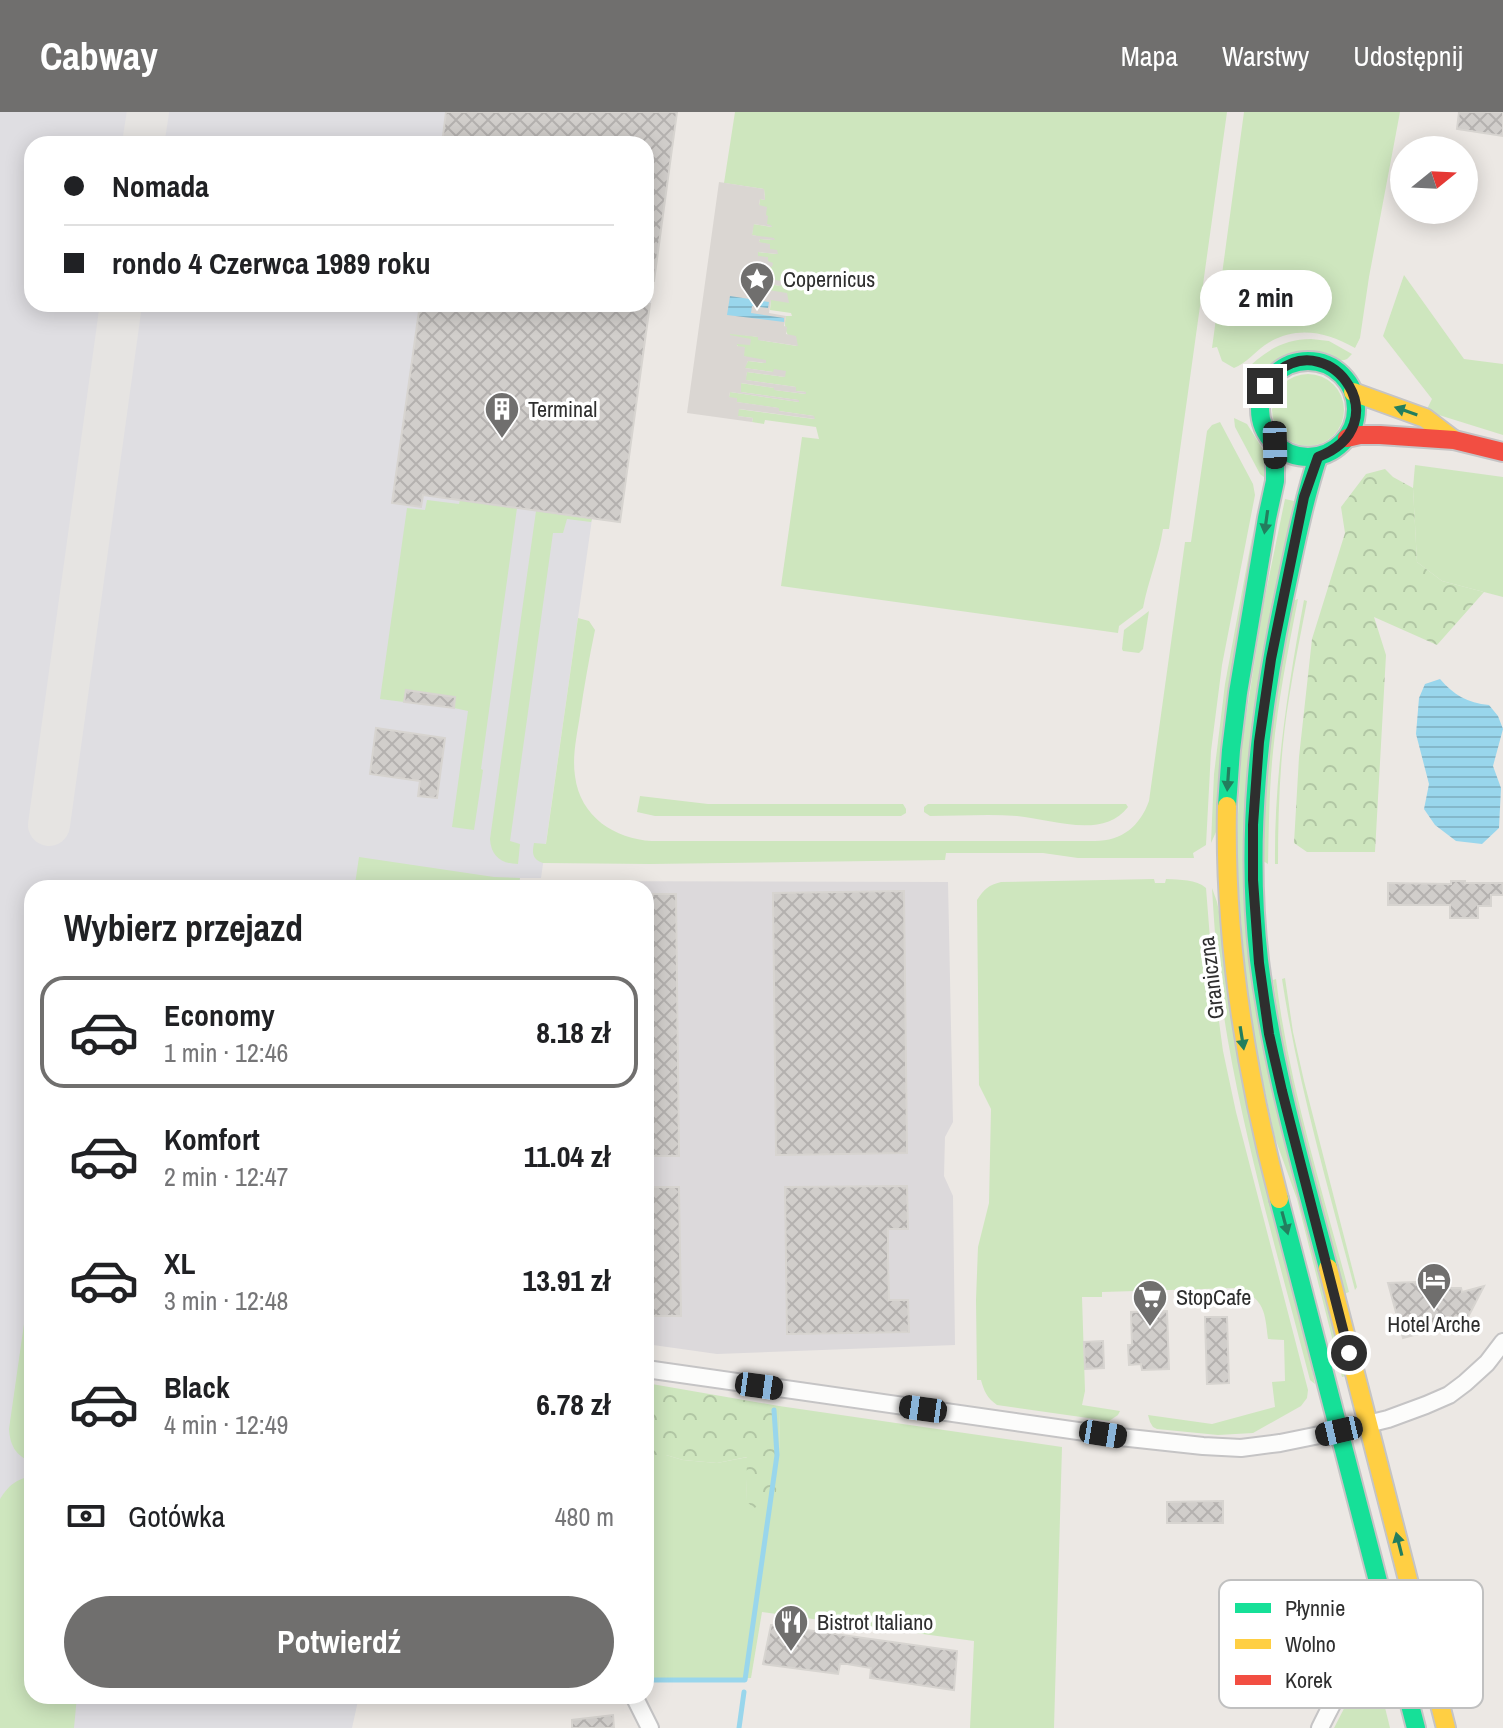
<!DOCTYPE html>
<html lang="pl">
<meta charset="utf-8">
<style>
:root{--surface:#fff;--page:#f2f2f2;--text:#202124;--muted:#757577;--line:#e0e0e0;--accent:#706f6e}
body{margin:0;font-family:"Archivo Narrow",sans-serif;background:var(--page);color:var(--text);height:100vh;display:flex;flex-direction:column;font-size:30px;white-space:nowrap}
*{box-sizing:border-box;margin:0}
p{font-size:26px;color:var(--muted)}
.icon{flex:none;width:44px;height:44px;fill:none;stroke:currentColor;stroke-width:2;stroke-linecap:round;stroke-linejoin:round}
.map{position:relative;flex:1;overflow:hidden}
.side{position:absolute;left:24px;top:768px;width:630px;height:824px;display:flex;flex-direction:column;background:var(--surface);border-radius:24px;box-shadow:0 4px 20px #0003}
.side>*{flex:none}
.top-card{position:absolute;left:24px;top:24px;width:630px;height:176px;border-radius:24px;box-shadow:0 4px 20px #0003;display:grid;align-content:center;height:176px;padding:0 40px;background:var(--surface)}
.needle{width:52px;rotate:72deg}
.fabs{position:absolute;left:1390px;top:24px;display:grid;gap:16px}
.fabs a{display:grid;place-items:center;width:88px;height:88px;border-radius:50%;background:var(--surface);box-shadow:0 4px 20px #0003;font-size:40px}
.end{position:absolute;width:36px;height:36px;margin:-18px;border:10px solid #2e2e2e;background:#fff;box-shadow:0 0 0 4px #fff}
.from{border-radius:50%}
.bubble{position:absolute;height:56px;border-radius:28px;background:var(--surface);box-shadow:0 4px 20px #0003;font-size:26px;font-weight:800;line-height:56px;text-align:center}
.car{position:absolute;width:24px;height:48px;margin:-24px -12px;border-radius:10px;box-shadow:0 0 6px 2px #0007;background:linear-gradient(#222 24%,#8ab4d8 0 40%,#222 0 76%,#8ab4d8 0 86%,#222 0)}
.top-card b{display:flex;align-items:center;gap:28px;height:76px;font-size:30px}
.top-card b+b{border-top:2px solid var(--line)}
.top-card i{width:20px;height:20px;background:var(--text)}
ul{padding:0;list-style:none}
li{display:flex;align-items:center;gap:24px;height:112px;margin:0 16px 12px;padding:0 24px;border:4px solid transparent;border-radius:24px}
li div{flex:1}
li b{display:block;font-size:30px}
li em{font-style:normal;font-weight:800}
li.on{border-color:var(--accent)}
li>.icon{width:72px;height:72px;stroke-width:1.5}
h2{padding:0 40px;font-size:36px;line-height:96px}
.pay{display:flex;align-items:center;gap:20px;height:88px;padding:0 40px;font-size:30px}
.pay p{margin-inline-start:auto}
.cta{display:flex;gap:16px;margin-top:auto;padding:16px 40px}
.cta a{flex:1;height:92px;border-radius:48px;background:var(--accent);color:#fff;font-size:32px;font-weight:800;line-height:92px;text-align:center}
header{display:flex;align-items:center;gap:48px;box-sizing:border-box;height:112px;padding:0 40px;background:var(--accent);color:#fff}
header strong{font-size:38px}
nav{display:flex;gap:44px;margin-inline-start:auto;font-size:28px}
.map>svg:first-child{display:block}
.industrial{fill:#dcd9db}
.airport{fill:#dfdee2;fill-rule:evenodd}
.grass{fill:#cee6be}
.forest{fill:url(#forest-crowns)}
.plaza{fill:#dad6d2}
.water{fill:url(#water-rules)}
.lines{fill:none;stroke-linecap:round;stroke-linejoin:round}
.stream{stroke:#99d6ec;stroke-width:5}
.taxiway{stroke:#e6e4e2;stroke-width:42}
.building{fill:url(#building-cross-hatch);stroke:#d7d4d0;stroke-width:2}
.street-casing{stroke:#c5c4c5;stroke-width:20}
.fast-casing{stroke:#c5c4c5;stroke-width:22}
.slow-casing{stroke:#c5c4c5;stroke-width:22}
.jam-casing{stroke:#c5c4c5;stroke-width:22}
.street{stroke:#fcfcfb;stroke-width:16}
.fast{stroke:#16e098;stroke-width:18}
.slow{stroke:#ffcf43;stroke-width:18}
.jam{stroke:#f24e42;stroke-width:18}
.oneway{fill:#237e5e}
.route{stroke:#2e2e2e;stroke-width:10}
.labels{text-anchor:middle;stroke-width:7;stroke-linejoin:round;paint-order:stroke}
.poi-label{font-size:22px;fill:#2e2e2e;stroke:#fff;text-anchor:start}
.street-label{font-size:22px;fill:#2e2e2e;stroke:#fff}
.key{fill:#fff;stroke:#c0c0c0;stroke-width:2}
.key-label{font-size:22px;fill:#2e2e2e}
</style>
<header>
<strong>Cabway</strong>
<nav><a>Mapa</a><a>Warstwy</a><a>Udostępnij</a></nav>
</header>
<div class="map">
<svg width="1503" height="1616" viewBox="0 0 1503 1616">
<defs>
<pattern id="forest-crowns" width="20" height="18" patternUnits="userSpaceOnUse" patternTransform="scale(2)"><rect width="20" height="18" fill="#cee6be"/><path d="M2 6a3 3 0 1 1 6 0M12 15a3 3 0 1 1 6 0" fill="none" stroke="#b1c6a4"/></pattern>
<pattern id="water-rules" width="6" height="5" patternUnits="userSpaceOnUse" patternTransform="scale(2)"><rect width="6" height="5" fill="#99d6ec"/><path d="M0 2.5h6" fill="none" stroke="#84b8cb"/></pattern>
<pattern id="building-cross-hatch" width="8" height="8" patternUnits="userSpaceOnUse" patternTransform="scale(2)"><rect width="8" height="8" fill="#d1cecb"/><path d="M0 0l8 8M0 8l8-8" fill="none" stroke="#b4b1af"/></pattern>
</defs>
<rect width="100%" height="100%" fill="#ece8e4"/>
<polygon class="industrial" points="520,769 948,770 953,1010 945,1025 944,1064 953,1084 955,1233 717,1242 646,1232 646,776 518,776"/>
<path class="airport" d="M 0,0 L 677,0 L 620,410 L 592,407 L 541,766 L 520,766 L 518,776 L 32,776 L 32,1584 L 359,1584 L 352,1616 L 0,1616 ZM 32,32 L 646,32 L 646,192 L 32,192 Z"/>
<g class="grass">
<path d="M 735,0 L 1227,0 L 1169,417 L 1163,417 C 1159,444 1148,469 1143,496 L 1119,514 L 1118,521 L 781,474 L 802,325 L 819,327 L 816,315 L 765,308 L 764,312 L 752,310 L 753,306 L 737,304 L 738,297 L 814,307 L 814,304 L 779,299 L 778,296 L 736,290 L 729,285 L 730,280 L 799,290 L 798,288 L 741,280 L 740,271 L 775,276 L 775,278 L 805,282 L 806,280 L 796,279 L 796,275 L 745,268 L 747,260 L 785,265 L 773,260 L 744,256 L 748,249 L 765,251 L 743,244 L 736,231 L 729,224 L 730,221 L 759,225 L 759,228 L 797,234 C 787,223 783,219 786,204 L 792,204 L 791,201 L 770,198 L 771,188 L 755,176 L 756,170 L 781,174 L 746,164 L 746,160 L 766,159 L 753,157 L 753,152 L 768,150 L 757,144 L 758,140 L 777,142 L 759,130 L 760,127 L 774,128 L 752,123 L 753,112 L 772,115 L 767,112 L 766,103 L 759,94 L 760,87 L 765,88 L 764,77 L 724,71 Z"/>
<path d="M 1244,0 L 1400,0 L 1369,165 L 1360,226 L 1355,236 C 1326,219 1294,213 1265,233 C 1254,241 1246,251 1234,256 L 1222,249 L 1217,235 L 1212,236 Z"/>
<polygon points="1404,163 1464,247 1503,252 1503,323 1426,299 1432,287 1383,224"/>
<path d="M 1311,227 L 1329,229 L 1352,242 C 1349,245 1347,249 1341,248 C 1337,248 1334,244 1330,242 C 1321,239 1312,238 1304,239 C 1279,241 1268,261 1243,261 C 1262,241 1282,227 1311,227 Z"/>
<circle cx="1308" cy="298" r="36"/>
<polygon points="1234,306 1247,312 1264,339 1264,365 1260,362 1235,315"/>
<path d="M 1220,310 L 1253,372 L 1255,383 L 1222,553 L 1211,639 L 1206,733 L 1193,741 L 1194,746 L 1078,746 L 1043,741 L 946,741 L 945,748 L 650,752 L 543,751 C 532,747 532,741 534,731 L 546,732 L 578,506 L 589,509 L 595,518 C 589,547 584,575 580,603 C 577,623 572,644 575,664 C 580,705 615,727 652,729 L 1095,729 C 1122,729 1140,714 1149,689 L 1185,430 L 1191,430 L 1207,319 L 1212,313 Z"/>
<polygon points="1415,353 1503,365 1503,485 1442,469 1417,450 1413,376"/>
<polygon points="1285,387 1294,389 1244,719 1346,1264 1342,1265 1297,1087 1275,1026 1248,901 1236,739 1242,631 1263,494"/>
<polygon points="427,388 459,392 460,388 517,396 481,657 483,658 474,718 452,715 468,599 454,596 455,585 406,578 404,590 380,587 407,396 425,398"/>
<path d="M 536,399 L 592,407 L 591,410 L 567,407 L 563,421 L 553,421 L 510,729 L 520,732 L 518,752 C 501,752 491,744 490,727 Z"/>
<polygon points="1253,420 1216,720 1211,731 1214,662 1225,572"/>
<path d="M 1298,487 C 1288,538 1278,589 1273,640 C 1269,677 1269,715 1268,752 L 1263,749 L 1263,715 L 1270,621 L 1292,489 Z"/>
<path d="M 1304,488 L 1307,489 C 1301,521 1294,553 1289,586 C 1280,641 1278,696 1278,752 L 1275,752 C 1274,663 1288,575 1304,488 Z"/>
<polygon points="1149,499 1143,537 1139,541 1123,539 1122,537 1124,518"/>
<polygon points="640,684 708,692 903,692 906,697 906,701 901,704 655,704 637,700"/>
<path d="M 928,692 L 1126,692 L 1128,695 C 1103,728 1051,707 1017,704 C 988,702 959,704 930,704 L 924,700 L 924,695 Z"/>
<polygon points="359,745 494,765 520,766 518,776 386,776 355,772"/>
<path d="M 1154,767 L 1155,771 L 1165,771 L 1166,767 C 1180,768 1196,767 1206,776 L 1213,865 L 1223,939 L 1236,1000 L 1308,1278 L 1307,1286 L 1301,1294 L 1253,1321 L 1218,1323 L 1157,1317 L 1153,1315 L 1150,1310 L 1148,1303 L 1212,1312 L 1275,1295 L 1272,1270 L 1285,1269 L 1284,1228 L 1268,1227 C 1265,1201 1265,1186 1236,1176 L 1102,1180 L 1102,1185 L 1082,1185 L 1085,1279 L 1082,1293 L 1120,1299 L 1118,1303 L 1109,1309 L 997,1293 C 987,1286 984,1279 981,1268 L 977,1268 L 976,1188 L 978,1135 L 989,1091 L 991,997 L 979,973 L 977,788 C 984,777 989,773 1001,770 Z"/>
<path d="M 1212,776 L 1217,790 L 1315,1272 L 1310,1268 C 1281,1155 1248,1043 1228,929 C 1219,878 1215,827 1212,776 Z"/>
<path d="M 1285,866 L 1293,920 L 1304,969 L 1357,1175 L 1355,1178 C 1328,1075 1298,972 1282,867 Z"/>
<path d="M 1276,867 C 1289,974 1322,1077 1349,1180 L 1344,1182 L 1285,950 L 1273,868 Z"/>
<path d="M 32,1156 L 32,1350 C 16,1344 10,1334 9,1317 Z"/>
<polygon points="779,1294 1062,1335 1054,1616 970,1616 974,1529 762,1500 751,1566 646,1568 646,1343 666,1343 683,1348 717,1351 748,1345 746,1389 780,1349"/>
<path d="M 32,1364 L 32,1584 L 77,1584 L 74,1616 L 0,1616 L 0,1387 C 9,1373 16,1367 32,1364 Z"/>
<polygon points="1380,1575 1390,1616 1334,1616 1352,1581"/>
</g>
<g class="forest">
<polygon points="1385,357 1393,365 1413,376 1417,450 1442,469 1484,480 1437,533 1374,505 1386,543 1375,740 1307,740 1294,731 1299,645 1312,527 1345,421 1341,395 1366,362"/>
<polygon points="646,1271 779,1294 780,1349 775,1387 754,1396 746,1389 747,1345 717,1351 683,1348 666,1343 646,1343"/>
</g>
<polygon class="plaza" points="719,70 764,77 765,88 760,87 759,93 767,95 766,103 768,104 767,112 771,113 772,115 754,112 752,123 774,126 775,128 760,127 759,130 770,132 770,137 777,138 778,142 758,140 758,144 768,145 768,149 773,151 772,155 754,152 753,157 767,159 766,162 747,160 746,164 782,169 781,174 757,170 755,176 787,181 789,191 771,188 769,201 786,204 784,214 787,215 786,222 796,224 798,234 758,228 758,225 730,222 730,223 751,227 750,233 737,232 737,234 745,235 744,244 766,248 766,251 748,249 745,256 773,260 774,257 786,259 785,265 747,260 746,268 796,275 796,279 806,280 806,282 774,278 774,276 741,271 741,280 799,288 799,290 730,280 729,285 737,286 737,290 779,296 779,299 814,304 815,307 739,297 738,304 753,306 752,310 687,301"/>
<g class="water">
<polygon points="730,184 769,190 768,196 752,194 751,201 784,206 784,210 727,203"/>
<path d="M 1440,567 C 1454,583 1467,591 1489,593 L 1498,604 L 1503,617 L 1493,654 L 1501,676 L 1499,716 L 1482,732 L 1456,729 L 1435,713 L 1424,697 L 1429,672 L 1416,622 L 1419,586 L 1425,572 Z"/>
</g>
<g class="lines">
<g class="stream">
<polyline points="646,1568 745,1568 777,1343 774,1298"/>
<polyline points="739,1616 744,1580"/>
</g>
<g class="taxiway">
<polyline points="143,32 148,0"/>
<polyline points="49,713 121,192"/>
</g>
</g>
<g class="building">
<polygon points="446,0 677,0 654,169 646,168 646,32 442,32"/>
<polygon points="1459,0 1503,0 1503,24 1457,17"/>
<polygon points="420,192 650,192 620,410 423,383 421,395 392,391"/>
<polygon points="406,578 455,585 454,596 404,590"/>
<polygon points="376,616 445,626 437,686 418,684 420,669 370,662"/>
<polygon points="1451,769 1465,769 1465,771 1503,771 1503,783 1491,783 1491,794 1478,794 1478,806 1450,806 1450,793 1388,793 1388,771 1451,772"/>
<polygon points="904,779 907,1041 776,1043 773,781"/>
<polygon points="646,782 676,782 679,1044 646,1044"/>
<polygon points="907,1074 908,1117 888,1117 888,1147 889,1188 908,1188 909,1220 787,1222 785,1075"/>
<polygon points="646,1075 679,1075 681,1204 646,1204"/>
<polygon points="1419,1170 1422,1180 1437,1176 1461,1176 1462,1180 1484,1174 1466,1209 1403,1226 1388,1171"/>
<polygon points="1167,1199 1169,1257 1142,1258 1141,1252 1129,1253 1128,1233 1132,1233 1131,1200"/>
<polygon points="1205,1205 1227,1205 1229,1271 1207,1272"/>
<polygon points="1103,1229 1104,1256 1085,1257 1084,1230"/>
<polygon points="1223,1389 1223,1411 1167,1411 1167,1390"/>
<polygon points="771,1513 957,1539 954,1578 870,1566 871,1556 847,1552 840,1552 838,1562 763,1552"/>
<polygon points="613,1603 614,1616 572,1616 572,1608"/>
</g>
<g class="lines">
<g class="street-casing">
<g id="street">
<polyline points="646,1257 1120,1325 1203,1334 1241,1336 1280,1331 1339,1319 1388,1307 1426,1293 1449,1283 1465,1271 1487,1251 1503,1230"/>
<polyline points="634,1584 650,1616"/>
<path d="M 1320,1616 C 1343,1570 1346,1561 1398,1548"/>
</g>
</g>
<g class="fast-casing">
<g id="fast">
<circle cx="1308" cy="297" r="48"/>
<path d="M 1318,345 C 1303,391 1294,439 1284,486 C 1259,606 1245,726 1259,848 C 1272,953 1301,1054 1328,1156"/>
<polyline points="1227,694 1231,638 1238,581 1267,406 1275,369 1275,333"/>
<polyline points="1279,1087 1416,1616"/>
</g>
</g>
<g class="slow-casing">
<g id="slow">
<polyline points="1353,280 1425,306 1454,328"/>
<path d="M 1227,694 C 1224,828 1245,958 1279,1087"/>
<polyline points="1328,1156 1446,1616"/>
</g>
</g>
<g class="jam-casing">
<polyline id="jam" points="1347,326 1360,323 1380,323 1454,328 1503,340"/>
</g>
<use href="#street" class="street"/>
<use href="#fast" class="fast"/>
<use href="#slow" class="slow"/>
<use href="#jam" class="jam"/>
</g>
<defs><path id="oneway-solid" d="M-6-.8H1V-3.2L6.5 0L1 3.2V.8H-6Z" transform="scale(2)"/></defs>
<g class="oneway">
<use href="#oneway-solid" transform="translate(1406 299) rotate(-161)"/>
<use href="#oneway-solid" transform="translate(1266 410) rotate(98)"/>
<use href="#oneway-solid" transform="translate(1228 667) rotate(94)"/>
<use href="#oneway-solid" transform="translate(1242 926) rotate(81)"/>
<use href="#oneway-solid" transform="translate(1285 1111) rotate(75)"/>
<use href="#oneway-solid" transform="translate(1399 1432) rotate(-104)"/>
</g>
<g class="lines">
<path class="route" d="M 1265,274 C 1269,269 1272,263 1277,260 C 1332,215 1400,313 1318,345 L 1304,385 L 1271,547 L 1259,630 L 1253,713 L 1253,768 L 1259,851 L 1269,922 L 1282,979 L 1349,1241"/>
</g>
<defs>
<g id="sight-pin" transform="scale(1.8)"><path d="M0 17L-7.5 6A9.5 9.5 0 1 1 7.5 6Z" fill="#706f6e" stroke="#fff"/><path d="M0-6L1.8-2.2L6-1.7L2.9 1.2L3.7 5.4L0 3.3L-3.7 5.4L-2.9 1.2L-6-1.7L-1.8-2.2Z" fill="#fff"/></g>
<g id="building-pin" transform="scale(1.8)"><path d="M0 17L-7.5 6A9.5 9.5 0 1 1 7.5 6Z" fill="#706f6e" stroke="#fff"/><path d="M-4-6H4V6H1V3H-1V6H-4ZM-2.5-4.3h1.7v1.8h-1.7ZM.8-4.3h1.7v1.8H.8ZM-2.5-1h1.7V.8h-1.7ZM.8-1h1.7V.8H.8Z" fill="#fff"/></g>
<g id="hotel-pin" transform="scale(1.8)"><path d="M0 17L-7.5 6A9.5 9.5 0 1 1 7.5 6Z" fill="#706f6e" stroke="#fff"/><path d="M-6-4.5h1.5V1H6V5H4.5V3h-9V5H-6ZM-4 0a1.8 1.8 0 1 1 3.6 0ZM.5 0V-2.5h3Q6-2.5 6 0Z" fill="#fff"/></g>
<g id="supermarket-pin" transform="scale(1.8)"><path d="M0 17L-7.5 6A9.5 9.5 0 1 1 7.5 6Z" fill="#706f6e" stroke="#fff"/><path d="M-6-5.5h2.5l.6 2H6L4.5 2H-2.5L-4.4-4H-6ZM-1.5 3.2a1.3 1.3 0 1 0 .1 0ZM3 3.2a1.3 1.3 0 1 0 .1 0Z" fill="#fff"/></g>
<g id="restaurant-pin" transform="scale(1.8)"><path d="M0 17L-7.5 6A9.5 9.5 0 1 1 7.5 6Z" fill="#706f6e" stroke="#fff"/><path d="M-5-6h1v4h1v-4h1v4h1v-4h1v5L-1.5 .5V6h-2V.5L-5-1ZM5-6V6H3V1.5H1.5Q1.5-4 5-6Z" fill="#fff"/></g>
</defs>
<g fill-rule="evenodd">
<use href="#sight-pin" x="757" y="167"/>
<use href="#building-pin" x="502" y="297"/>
<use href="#hotel-pin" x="1434" y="1168"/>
<use href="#supermarket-pin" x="1150" y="1185"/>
<use href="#restaurant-pin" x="791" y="1510"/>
</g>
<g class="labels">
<g class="poi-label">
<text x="783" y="175">Copernicus</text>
<text x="528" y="305">Terminal</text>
<text x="1176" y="1193">StopCafe</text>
<text x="1434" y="1220" text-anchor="middle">Hotel Arche</text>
<text x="817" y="1518">Bistrot Italiano</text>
</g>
<g class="street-label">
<text transform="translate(1211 866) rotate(-97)" y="8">Graniczna</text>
</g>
</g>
<rect x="1219" y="1468" width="264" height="128" rx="12" class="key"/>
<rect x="1235" y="1491" width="36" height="10" fill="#16e098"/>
<rect x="1235" y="1527" width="36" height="10" fill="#ffcf43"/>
<rect x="1235" y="1563" width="36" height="10" fill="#f24e42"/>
<g class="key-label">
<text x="1285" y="1504">Płynnie</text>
<text x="1285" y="1540">Wolno</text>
<text x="1285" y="1576">Korek</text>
</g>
</svg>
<div class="fabs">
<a><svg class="needle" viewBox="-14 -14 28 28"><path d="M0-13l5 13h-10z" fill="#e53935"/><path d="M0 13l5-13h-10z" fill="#757577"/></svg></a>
</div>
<i class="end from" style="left:1349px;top:1241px"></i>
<i class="end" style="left:1265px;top:274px"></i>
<div class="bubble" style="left:1200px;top:158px;width:132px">2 min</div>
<i class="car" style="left:1275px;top:333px;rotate:179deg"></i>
<i class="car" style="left:759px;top:1274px;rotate:98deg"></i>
<i class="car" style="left:923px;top:1297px;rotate:278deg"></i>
<i class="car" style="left:1339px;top:1319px;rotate:257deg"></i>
<i class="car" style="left:1103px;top:1322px;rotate:99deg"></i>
<div class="top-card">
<b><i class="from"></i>Nomada</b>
<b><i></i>rondo 4 Czerwca 1989 roku</b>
</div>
<section class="side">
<h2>Wybierz przejazd</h2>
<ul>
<li class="on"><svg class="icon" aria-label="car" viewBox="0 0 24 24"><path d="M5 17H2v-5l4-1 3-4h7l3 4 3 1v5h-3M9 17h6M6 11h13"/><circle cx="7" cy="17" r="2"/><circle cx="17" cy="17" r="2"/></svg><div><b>Economy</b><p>1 min · 12:46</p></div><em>8.18 zł</em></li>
<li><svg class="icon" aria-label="car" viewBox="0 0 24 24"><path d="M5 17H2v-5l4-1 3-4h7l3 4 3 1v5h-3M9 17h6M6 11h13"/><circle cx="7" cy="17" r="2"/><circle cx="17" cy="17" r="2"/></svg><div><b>Komfort</b><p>2 min · 12:47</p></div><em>11.04 zł</em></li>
<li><svg class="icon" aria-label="car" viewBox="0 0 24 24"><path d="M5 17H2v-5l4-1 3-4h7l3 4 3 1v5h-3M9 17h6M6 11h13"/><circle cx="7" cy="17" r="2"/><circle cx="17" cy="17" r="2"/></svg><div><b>XL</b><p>3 min · 12:48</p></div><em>13.91 zł</em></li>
<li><svg class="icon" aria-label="car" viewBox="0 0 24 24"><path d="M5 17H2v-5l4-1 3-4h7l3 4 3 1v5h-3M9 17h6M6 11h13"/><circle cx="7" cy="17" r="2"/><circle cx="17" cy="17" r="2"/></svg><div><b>Black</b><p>4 min · 12:49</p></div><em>6.78 zł</em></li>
</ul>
<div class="pay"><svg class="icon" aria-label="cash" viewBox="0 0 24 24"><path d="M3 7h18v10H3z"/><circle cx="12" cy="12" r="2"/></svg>Gotówka<p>480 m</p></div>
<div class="cta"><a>Potwierdź</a></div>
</section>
</div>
